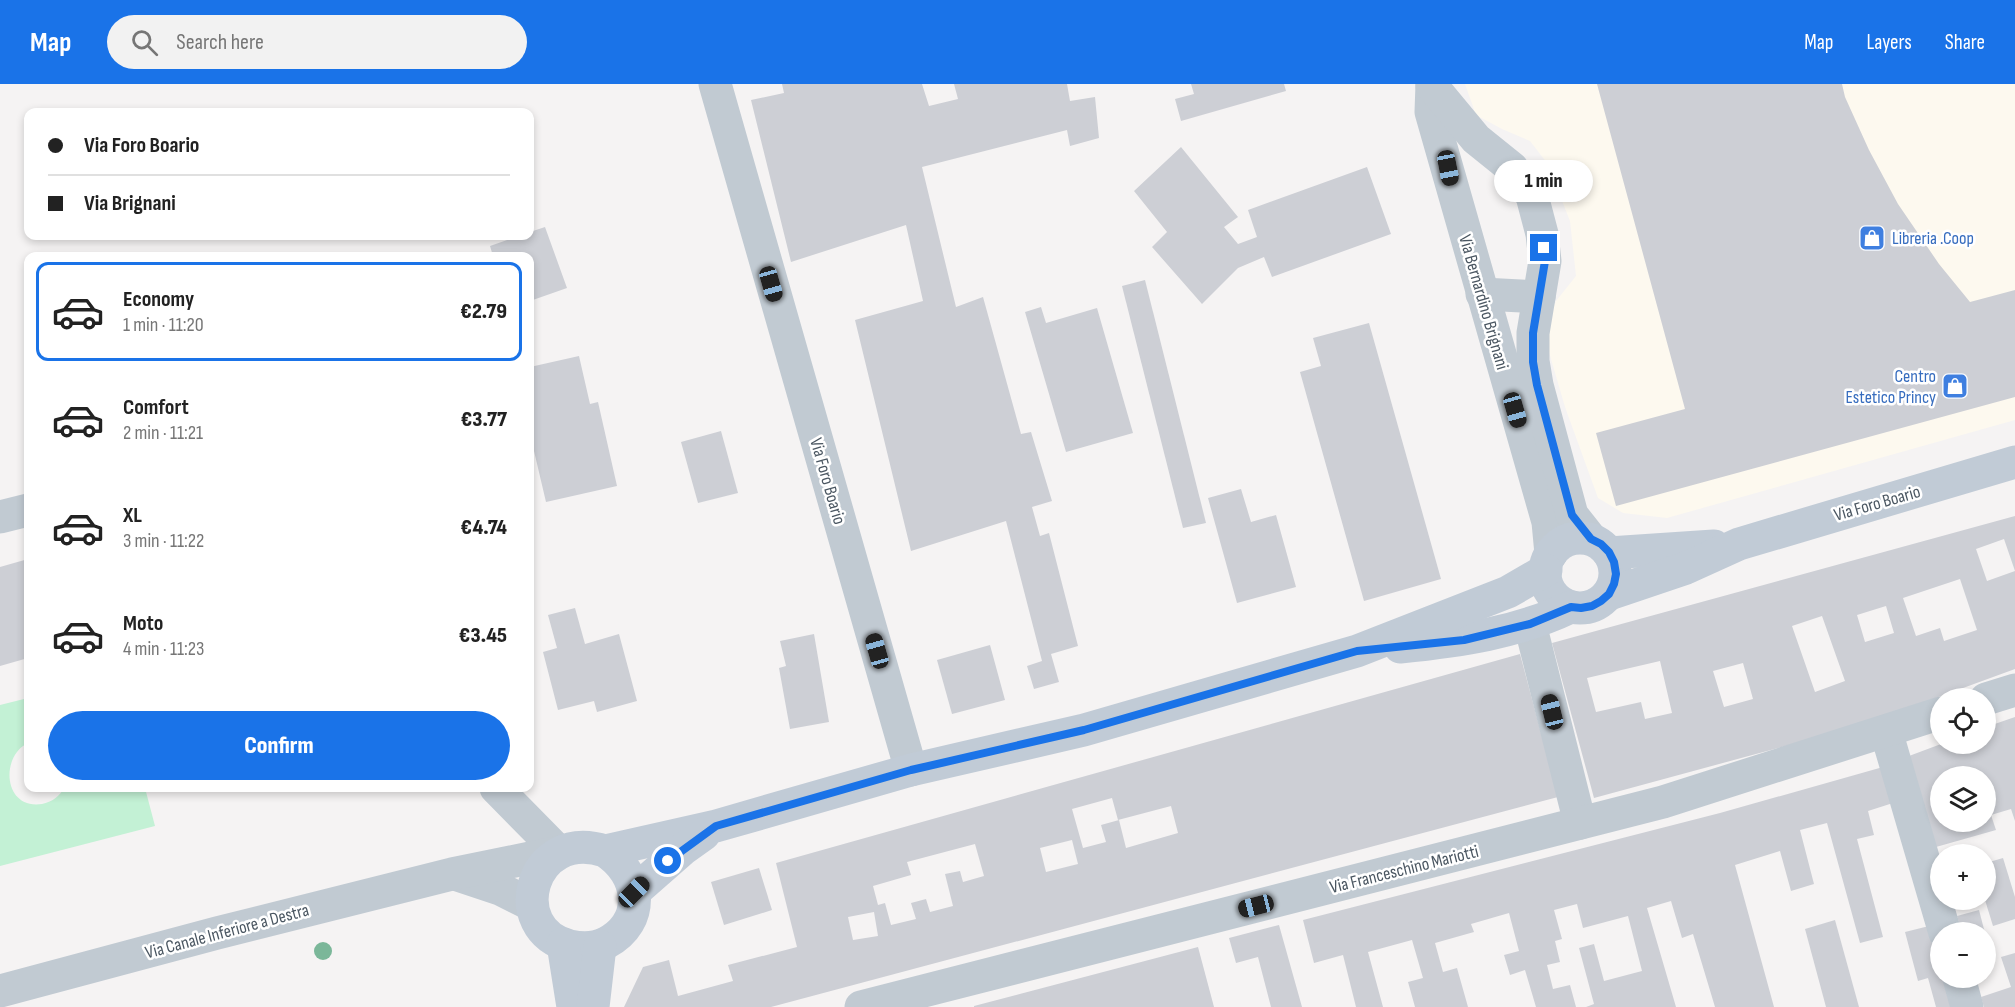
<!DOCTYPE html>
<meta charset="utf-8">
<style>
:root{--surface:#fff;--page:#f2f2f2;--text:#222;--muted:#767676;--line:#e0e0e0;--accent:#1a73e8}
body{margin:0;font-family:"Sofia Sans Condensed",sans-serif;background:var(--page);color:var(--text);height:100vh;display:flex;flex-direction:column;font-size:22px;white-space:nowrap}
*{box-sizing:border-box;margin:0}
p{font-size:20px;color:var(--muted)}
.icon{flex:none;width:33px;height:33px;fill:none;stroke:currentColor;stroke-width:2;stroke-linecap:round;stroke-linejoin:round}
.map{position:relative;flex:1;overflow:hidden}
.side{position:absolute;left:24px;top:168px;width:510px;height:540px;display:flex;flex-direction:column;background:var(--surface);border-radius:12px;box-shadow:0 3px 9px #0003}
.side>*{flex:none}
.hud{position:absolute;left:24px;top:24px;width:510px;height:132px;border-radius:12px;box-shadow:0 3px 9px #0003;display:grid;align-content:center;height:132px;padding:0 24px;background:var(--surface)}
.controls{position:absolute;left:1930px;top:604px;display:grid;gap:12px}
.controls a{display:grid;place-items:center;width:66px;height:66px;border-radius:50%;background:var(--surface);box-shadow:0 3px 9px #0003;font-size:30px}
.end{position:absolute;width:27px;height:27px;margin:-14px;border:8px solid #1a73e8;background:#fff;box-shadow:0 0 0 3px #fff}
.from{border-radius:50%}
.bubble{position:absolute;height:42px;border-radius:21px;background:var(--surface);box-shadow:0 3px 9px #0003;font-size:20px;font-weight:800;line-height:42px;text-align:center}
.car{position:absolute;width:18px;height:36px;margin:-18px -9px;border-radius:8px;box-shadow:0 0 4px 2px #0007;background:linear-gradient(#222 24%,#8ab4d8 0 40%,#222 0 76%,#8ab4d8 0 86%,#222 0)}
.hud b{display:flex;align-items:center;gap:21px;height:57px;font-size:22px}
.hud b+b{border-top:2px solid var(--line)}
.hud i{width:15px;height:15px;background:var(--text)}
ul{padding:10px 0 0;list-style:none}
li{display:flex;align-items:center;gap:18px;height:99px;margin:0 12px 9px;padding:0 12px;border:3px solid transparent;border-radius:12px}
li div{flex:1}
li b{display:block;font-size:22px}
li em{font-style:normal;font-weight:800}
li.on{border-color:var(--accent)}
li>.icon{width:54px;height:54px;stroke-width:1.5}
.cta{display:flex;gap:12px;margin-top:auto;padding:12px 24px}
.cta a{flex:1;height:69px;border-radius:36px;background:var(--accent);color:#fff;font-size:24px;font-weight:800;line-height:69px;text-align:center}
header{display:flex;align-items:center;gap:36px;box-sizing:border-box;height:84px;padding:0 30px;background:var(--accent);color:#fff}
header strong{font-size:28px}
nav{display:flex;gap:33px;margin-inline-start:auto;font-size:21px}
.search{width:420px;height:54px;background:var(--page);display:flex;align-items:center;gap:15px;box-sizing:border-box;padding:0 21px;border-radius:33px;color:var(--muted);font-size:22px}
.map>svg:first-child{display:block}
.commercial{fill:#fdf9ef}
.green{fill:#c3f1d5}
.building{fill:#cdcfd5;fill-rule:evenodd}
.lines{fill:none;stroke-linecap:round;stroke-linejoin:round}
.street{stroke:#c1cad2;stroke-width:33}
.secondary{stroke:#c1cbd6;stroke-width:33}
.tree{fill:#7bb799}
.route{stroke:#1a73e8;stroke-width:8}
.labels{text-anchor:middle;stroke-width:5;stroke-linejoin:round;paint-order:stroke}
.shop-label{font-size:18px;fill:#366cbe;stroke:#fff;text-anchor:start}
.street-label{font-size:18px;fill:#4a5661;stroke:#fff}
</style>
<header>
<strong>Map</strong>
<div class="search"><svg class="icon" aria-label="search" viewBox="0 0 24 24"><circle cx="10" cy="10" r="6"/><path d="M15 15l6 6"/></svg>Search here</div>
<nav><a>Map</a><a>Layers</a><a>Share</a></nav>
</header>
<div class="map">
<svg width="2015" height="923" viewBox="0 0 2015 923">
<rect width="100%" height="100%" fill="#f5f3f3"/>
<polygon class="commercial" points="1465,0 2015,0 2015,336 1667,434 1623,429 1598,414 1565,323 1544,251 1556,217 1576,192 1570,137 1547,79 1530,57 1502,45 1476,31"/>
<path class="green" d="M 28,614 L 28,659 C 0,672 3,726 42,720 C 52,718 60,712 64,704 L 145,704 L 155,742 L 0,782 L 0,621 Z"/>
<g class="building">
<polygon points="782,0 922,0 929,22 958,15 954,0 1067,0 1070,17 1095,13 1099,54 1070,62 1067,46 922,83 956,223 983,213 1021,350 1031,348 1052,417 1032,423 1040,452 1049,449 1078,562 1051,570 1059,598 1034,605 1027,582 1042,577 1006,437 911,467 855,236 923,217 906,141 791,178 751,16 784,9"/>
<polygon points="1191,0 1284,0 1286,7 1181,37 1175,15 1194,10"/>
<polygon points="1597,0 1842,0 1845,13 1869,66 1898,120 1939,180 1970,218 2015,206 2015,313 1616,422 1596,349 1685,325"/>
<polygon points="1181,63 1238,133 1224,143 1238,160 1257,153 1248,126 1367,83 1391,150 1272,193 1264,173 1238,184 1202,220 1152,163 1167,148 1134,107"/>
<polygon points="545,143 567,204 530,217 530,172 493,172 490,162 519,152 530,152 530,148"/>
<polygon points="1145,196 1206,439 1183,444 1122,202"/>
<polygon points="1041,223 1046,239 1097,224 1133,349 1066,368 1025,228"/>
<polygon points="1369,239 1441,495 1364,517 1300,288 1321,282 1313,254"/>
<polygon points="579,272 590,320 598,318 617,402 546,418 530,350 530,283"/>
<polygon points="721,347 738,409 698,419 681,358"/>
<polygon points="1241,405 1251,438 1276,431 1296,503 1237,519 1208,414"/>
<path d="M 2015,432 L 2015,487 L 2004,455 L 1976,465 L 1987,497 L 2015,487 L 2015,585 L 1859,642 L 1594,714 L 1552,559 ZM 1960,495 L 1977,546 L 1944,557 L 1940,544 L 1916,552 L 1903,514 ZM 1886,522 L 1894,549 L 1865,558 L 1857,531 ZM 1822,532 L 1845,597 L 1815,608 L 1792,542 ZM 1660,577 L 1672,629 L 1645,635 L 1641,618 L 1596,628 L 1587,594 ZM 1743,579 L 1753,615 L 1724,623 L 1713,587 Z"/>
<polygon points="28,475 28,574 0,582 0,483"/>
<polygon points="575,524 585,560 619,550 637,617 597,628 594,617 558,626 543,568 557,564 548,531"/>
<polygon points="814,550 829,638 790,645 779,584 786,582 780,557"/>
<polygon points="990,561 1005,616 952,630 937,576"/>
<path d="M 1520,570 L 1558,713 L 771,923 L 624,923 L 643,883 L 669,876 L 678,912 L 733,897 L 728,881 L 797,863 L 776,779 ZM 1112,714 L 1118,736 L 1171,722 L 1178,749 L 1126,764 L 1119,736 L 1101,741 L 1106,758 L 1083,764 L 1072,725 ZM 1072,756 L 1078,780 L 1046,788 L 1040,764 ZM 975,760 L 984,792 L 963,798 L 960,787 L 945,790 L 953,822 L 930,828 L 926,815 L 911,819 L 916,835 L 891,841 L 885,819 L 878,821 L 873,802 L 911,791 L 907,778 ZM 874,828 L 878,852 L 853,856 L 848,833 Z"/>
<path d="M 2015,633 L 2015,737 L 2011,725 L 1991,731 L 1996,746 L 1936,763 L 1909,672 L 1941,660 L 1986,660 L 1986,643 ZM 1941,693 L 1986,693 L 1986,738 L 1941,738 Z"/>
<polygon points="1883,683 1893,719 1868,727 1874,751 1857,755 1883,853 1860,859 1827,739 1800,746 1814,800 1791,807 1780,767 1735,781 1774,923 1715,923 1693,850 1682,854 1671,817 1647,824 1676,923 1586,923 1594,920 1579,864 1594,860 1604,897 1642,887 1628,832 1583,844 1577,820 1554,826 1562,855 1555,857 1560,878 1547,881 1553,905 1570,901 1576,923 1536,923 1525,886 1510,891 1504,871 1519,867 1509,829 1471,840 1474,848 1435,859 1443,888 1457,884 1468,923 1415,923 1408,898 1423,894 1412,856 1368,868 1383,923 1356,923 1343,871 1314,879 1303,836 1720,729"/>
<polygon points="2003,774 2015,813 2015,835 1993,842 1985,816 1986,779"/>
<polygon points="759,784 772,826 724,841 711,798"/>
<polygon points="1979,826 1985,849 1962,849 1957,832"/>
<polygon points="1835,836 1859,923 1826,923 1805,845"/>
<polygon points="1279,841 1302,923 1271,923 1258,873 1236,879 1229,854"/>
<polygon points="1929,842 1941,880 1941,894 1945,894 1955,923 1936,923 1928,894 1918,897 1905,848"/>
<polygon points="1986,853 1993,876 1986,878"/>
<polygon points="1198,863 1214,923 974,923 974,922"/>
<polygon points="2015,869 2015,923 1984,923 1981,913 2011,903 2001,873"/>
</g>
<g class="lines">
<g class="street">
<polyline points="715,0 911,686"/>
<polyline points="1432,0 1431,28 1548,438 1551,470"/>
<polyline points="1432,2 1476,55 1512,84 1532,112 1542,150 1545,177 1533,249 1533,277 1537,301 1572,431 1591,455"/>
<polyline points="1482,210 1539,213"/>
<polyline points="0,433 28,426"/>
<polyline points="1530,540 1580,739"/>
<polyline points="1986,615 2015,606"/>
<polyline points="1886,647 1945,849"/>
<polyline points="496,704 559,768"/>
<polyline points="455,790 500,805 532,821"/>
<polyline points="1959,894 1967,923"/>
<polyline points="0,907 217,849 452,790 559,768"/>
<polyline points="861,923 1663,718 1941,629"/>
</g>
<g class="secondary">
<circle cx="1580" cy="489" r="35"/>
<polyline points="1609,469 1714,462"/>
<polyline points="1609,510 1686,484 1739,460 2015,378"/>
<path d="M 1400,563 C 1459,557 1517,549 1571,523"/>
<path d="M 605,767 C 641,790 647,837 606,859 C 594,865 583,865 570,862 C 504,846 530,743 605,767 L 716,742 L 911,686 L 1084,646 L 1357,567 L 1508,508 L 1546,486"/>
<polyline points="634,808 683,765 704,750"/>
<polyline points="563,860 573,923"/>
<polyline points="593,923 600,862"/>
</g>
</g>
<circle class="tree" cx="323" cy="867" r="9"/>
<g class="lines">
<polyline class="route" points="668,777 716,742 911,686 1084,646 1357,567 1464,556 1530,540 1571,523 1581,524 1592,522 1601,517 1609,510 1614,500 1616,490 1614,478 1609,468 1601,460 1591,455 1572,431 1537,301 1533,278 1533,249 1545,177 1544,164"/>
</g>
<defs>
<g id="shop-square" transform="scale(1.35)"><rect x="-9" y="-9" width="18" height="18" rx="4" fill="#3f7fe0" stroke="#fff"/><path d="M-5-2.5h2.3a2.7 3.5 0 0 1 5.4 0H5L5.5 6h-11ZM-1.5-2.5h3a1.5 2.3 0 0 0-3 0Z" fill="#fff"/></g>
</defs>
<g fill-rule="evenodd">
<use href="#shop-square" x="1872" y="154"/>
<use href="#shop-square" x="1955" y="302"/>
</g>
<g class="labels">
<g class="shop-label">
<text x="1892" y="160">Libreria .Coop</text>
<text x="1936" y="298" text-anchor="end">Centro<tspan x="1936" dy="21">Estetico Princy</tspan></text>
</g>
<g class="street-label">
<text transform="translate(1484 218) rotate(74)" y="6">Via Bernardino Brignani</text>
<text transform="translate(828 397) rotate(74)" y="6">Via Foro Boario</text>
<text transform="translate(1877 419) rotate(-16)" y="6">Via Foro Boario</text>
<text transform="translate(1404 785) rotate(-14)" y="6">Via Franceschino Mariotti</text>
<text transform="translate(227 847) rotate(-15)" y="6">Via Canale Inferiore a Destra</text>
</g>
</g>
</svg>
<div class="controls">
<a><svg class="icon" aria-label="locate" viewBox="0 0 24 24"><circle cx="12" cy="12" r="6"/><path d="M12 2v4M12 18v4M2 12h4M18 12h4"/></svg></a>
<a><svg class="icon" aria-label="layers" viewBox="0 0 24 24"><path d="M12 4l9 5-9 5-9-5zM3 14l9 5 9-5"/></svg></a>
<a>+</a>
<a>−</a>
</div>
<i class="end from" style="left:668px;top:777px"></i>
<i class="end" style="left:1544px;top:164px"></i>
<div class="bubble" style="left:1494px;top:76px;width:99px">1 min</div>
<i class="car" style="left:1448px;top:84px;rotate:169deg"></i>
<i class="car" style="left:771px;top:200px;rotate:164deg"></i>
<i class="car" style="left:1515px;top:326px;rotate:164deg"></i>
<i class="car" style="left:877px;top:567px;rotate:344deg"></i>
<i class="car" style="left:1552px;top:628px;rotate:346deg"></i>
<i class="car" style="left:634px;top:808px;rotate:45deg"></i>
<i class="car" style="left:1256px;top:822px;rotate:256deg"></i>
<div class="hud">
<b><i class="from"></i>Via Foro Boario</b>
<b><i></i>Via Brignani</b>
</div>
<section class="side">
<ul>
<li class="on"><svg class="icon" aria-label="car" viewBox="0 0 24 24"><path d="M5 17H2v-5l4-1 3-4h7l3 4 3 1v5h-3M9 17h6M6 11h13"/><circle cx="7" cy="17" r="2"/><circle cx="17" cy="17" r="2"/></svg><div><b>Economy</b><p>1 min · 11:20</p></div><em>€2.79</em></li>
<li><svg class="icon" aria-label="car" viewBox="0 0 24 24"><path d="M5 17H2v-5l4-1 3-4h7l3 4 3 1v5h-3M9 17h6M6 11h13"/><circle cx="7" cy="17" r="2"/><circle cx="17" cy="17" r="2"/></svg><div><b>Comfort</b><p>2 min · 11:21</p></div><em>€3.77</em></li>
<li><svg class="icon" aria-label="car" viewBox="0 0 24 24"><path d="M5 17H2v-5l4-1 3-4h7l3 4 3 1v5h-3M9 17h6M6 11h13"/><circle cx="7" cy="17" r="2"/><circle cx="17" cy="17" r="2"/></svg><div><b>XL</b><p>3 min · 11:22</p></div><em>€4.74</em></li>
<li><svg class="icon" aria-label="car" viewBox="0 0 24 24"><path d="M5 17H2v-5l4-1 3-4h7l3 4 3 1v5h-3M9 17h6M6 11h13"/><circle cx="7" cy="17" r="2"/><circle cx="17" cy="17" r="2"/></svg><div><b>Moto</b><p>4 min · 11:23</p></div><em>€3.45</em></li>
</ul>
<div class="cta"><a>Confirm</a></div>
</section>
</div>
